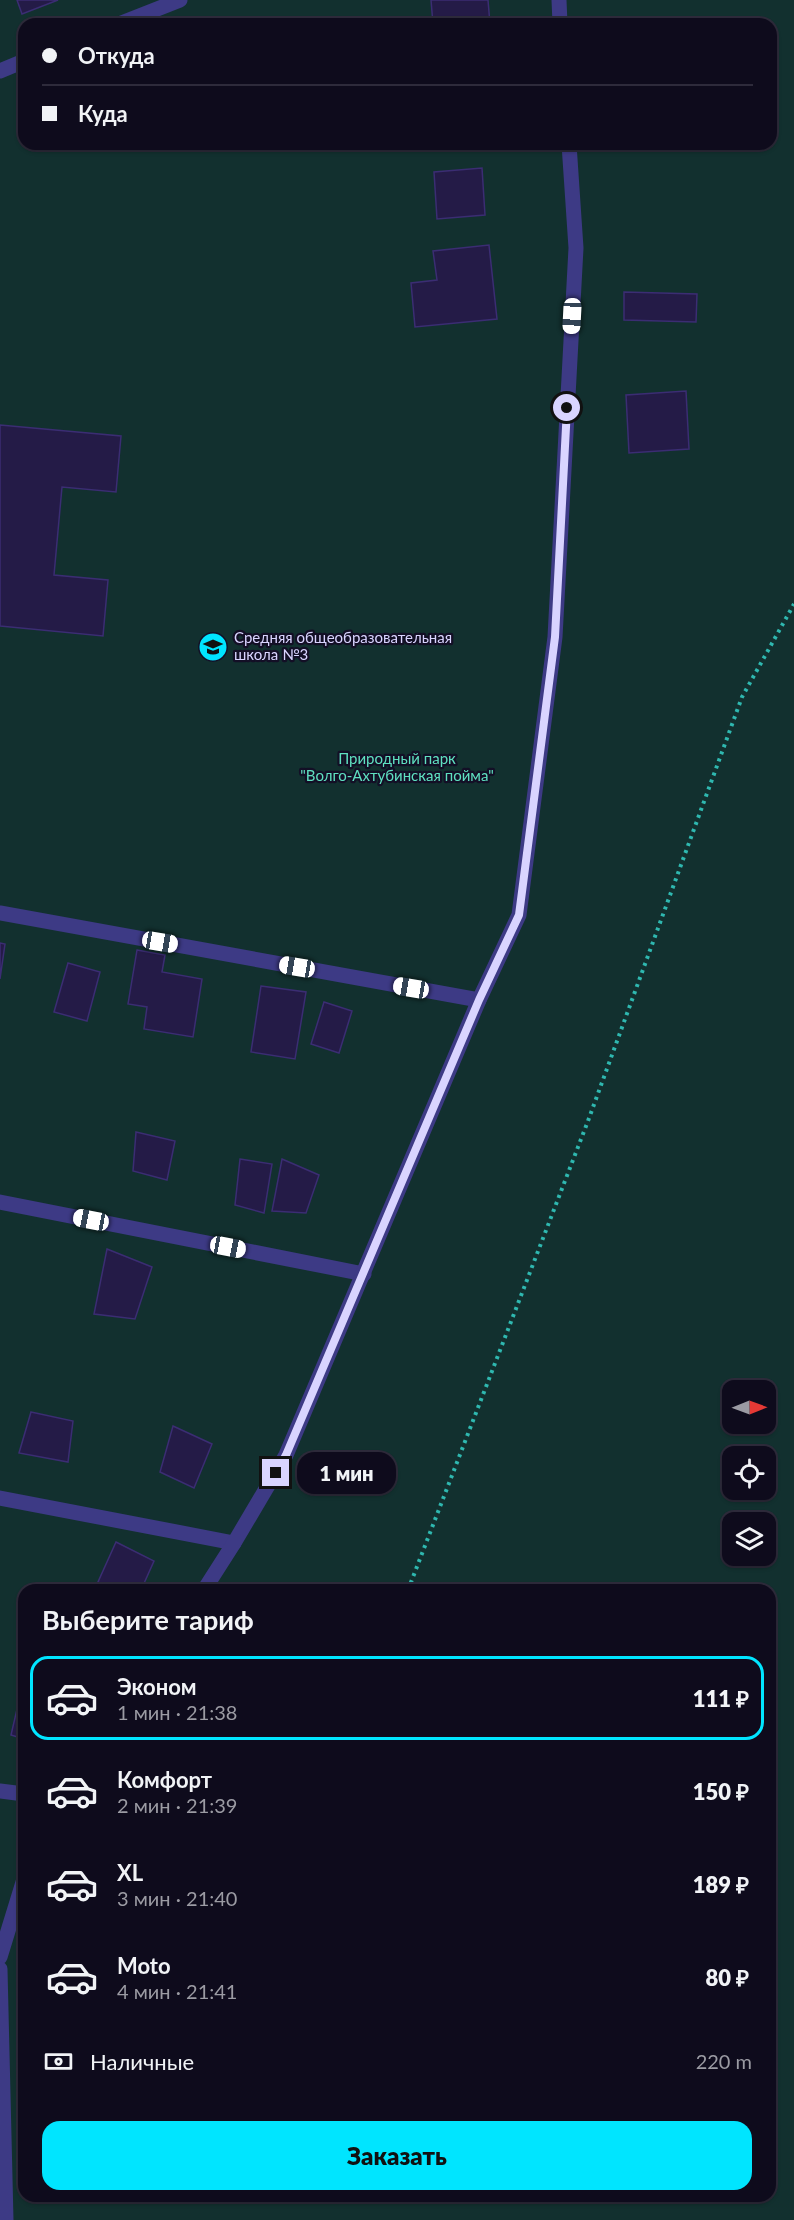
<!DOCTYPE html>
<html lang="ru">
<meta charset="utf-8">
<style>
:root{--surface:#0e0b1c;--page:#171425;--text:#f1f3f6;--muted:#9b9ba3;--line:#2e2b3b;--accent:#00e5ff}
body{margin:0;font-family:Lato,sans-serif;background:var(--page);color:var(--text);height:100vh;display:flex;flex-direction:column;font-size:22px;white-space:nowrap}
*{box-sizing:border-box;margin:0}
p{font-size:20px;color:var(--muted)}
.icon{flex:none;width:33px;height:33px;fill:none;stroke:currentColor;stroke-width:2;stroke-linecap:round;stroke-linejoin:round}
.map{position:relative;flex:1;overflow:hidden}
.sheet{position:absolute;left:18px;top:1584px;width:758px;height:618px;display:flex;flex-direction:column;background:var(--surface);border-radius:18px;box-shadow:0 2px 4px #0004,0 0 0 2px var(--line)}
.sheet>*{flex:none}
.top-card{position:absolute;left:18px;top:18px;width:759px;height:132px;border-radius:18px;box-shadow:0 2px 4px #0004,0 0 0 2px var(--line);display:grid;align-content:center;height:132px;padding:0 24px;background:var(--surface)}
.needle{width:39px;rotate:89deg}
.tools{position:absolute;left:722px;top:1380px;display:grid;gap:12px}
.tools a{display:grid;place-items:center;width:54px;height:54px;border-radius:12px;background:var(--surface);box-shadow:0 2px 4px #0004,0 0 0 2px var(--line);font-size:30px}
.end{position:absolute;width:27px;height:27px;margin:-14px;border:8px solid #d9d4ff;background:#111;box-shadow:0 0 0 3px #111}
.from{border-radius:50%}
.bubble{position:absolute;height:42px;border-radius:18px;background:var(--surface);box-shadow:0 2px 4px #0004,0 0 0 2px var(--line);font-size:20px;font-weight:800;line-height:42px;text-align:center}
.car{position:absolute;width:18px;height:36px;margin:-18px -9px;border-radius:8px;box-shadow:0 0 4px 2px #0007;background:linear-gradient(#fff 24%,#345 0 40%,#fff 0 76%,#345 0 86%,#fff 0)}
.top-card b{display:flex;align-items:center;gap:21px;height:57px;font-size:22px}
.top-card b+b{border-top:2px solid var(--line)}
.top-card i{width:15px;height:15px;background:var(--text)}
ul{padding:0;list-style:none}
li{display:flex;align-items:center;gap:18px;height:84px;margin:0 12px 9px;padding:0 12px;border:3px solid transparent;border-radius:18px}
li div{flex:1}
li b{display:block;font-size:22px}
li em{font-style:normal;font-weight:800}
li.on{border-color:var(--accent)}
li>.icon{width:54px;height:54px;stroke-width:1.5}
h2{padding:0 24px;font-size:27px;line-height:72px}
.pay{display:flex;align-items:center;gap:15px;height:66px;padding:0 24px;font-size:22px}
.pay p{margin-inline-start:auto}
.button{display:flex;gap:12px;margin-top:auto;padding:12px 24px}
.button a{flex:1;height:69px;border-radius:18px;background:var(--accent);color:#111;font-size:24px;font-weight:800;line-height:69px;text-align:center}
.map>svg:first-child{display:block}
.green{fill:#12302f;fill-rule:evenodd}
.building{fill:#241b47;stroke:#3b2d73;stroke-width:1.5}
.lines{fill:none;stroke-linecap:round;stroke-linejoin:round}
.path{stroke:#2fb8b0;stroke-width:4;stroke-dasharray:3 4.5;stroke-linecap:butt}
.minor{stroke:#3d3a85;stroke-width:15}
.route{stroke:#d9d4ff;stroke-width:8}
.labels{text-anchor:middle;stroke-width:4.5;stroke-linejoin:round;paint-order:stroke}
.poi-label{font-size:15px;fill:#d9d4ff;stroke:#130f26;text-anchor:start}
.park-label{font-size:15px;fill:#5fe0c0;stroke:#130f26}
</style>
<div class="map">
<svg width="794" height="2220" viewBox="0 0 794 2220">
<rect width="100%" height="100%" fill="#130f26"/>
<path class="green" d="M 0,0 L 794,0 L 794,2220 L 0,2220 ZM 24,24 L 771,24 L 771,144 L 24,144 ZM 732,1390 L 765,1390 L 765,1424 L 732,1424 ZM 732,1456 L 765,1456 L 765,1490 L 732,1490 ZM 732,1522 L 765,1522 L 765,1556 L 732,1556 ZM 24,1590 L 770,1590 L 770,2196 L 24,2196 Z"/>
<g class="building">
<polygon points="17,0 58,0 22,14"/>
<polygon points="431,0 488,0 490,24 433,24"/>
<polygon points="482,168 485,215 437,219 434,172"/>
<polygon points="489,245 497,319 415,327 411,283 437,280 433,251"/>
<polygon points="624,292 697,294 696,322 624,320"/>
<polygon points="686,391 689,449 629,453 626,395"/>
<polygon points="0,425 121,436 116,492 62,487 54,575 108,580 103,636 0,626"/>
<polygon points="0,943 5,944 0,979"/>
<polygon points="137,950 165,955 162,972 202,979 193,1037 144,1029 147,1007 128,1004"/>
<polygon points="68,963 100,972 87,1021 54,1012"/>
<polygon points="261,986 306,992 295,1059 251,1052"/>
<polygon points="324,1002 352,1011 339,1053 311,1044"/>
<polygon points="136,1132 175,1141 167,1180 133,1171"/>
<polygon points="240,1159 272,1164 264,1213 235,1205"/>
<polygon points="282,1159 319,1175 306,1213 272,1211"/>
<polygon points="107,1249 152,1267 135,1319 94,1314"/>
<polygon points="31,1412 73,1421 68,1462 19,1453"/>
<polygon points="173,1426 212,1444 194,1488 160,1472"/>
<polygon points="116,1542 154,1561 141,1590 115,1590 98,1582"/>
<polygon points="21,1692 24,1693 24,1739 11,1735"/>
</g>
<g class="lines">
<polyline class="path" points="408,1590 588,1121 742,697 794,604"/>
<g class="minor">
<polyline points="559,0 560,24"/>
<polyline points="119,24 180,0"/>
<polyline points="0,71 24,61"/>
<polyline points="0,913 479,1000"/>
<polyline points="0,1202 364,1274"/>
<polyline points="0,1498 234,1543"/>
<polyline points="204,1590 234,1543 286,1455 479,1000 519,915 555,637 576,248 569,144"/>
<polyline points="0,1791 24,1794"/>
<polyline points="0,1957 24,1879"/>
<polyline points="0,1969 6,2220"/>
</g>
</g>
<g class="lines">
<polyline class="route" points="276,1473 286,1455 479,1000 519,915 555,637 567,408"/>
</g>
<defs>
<g id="school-disc" transform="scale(1.5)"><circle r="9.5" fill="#00e5ff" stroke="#130f26"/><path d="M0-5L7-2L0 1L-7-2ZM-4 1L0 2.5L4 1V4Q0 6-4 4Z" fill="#111"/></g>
</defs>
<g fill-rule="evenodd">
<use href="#school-disc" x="213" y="647"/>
</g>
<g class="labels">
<g class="poi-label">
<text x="234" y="643">Средняя общеобразовательная<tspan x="234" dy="17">школа №3</tspan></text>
</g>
<g class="park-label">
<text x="397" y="764">Природный парк<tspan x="397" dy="17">"Волго-Ахтубинская пойма"</tspan></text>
</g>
</g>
</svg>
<div class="tools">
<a><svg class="needle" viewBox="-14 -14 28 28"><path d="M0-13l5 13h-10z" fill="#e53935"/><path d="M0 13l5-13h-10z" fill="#9b9ba3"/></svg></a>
<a><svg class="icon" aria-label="locate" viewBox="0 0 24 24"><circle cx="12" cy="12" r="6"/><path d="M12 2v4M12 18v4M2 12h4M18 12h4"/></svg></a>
<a><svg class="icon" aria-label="layers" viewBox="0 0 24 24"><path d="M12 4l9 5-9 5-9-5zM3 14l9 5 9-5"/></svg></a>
</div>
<i class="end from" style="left:567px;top:408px"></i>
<i class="end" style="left:276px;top:1473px"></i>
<div class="bubble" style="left:297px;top:1452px;width:99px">1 мин</div>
<i class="car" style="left:572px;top:316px;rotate:183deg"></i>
<i class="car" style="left:160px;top:942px;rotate:100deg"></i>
<i class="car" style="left:297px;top:967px;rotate:280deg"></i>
<i class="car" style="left:411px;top:988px;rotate:280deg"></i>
<i class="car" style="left:91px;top:1220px;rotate:281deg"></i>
<i class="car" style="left:228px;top:1247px;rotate:101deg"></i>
<div class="top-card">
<b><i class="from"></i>Откуда</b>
<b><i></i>Куда</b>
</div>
<section class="sheet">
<h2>Выберите тариф</h2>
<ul>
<li class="on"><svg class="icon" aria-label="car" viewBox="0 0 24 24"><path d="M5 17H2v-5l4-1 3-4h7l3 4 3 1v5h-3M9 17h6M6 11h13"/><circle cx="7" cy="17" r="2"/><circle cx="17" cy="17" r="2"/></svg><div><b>Эконом</b><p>1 мин · 21:38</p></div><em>111 ₽</em></li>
<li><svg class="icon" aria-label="car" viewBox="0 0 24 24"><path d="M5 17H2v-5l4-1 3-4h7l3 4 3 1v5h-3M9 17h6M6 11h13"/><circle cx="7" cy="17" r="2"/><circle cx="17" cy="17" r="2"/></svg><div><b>Комфорт</b><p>2 мин · 21:39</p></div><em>150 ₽</em></li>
<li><svg class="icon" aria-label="car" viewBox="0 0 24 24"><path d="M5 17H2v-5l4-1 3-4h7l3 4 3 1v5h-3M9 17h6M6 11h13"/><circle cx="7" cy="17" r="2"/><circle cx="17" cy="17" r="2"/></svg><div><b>XL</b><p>3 мин · 21:40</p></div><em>189 ₽</em></li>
<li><svg class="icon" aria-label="car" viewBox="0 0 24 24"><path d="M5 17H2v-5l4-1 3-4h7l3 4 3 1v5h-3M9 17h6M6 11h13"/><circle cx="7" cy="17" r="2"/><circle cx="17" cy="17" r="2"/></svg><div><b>Moto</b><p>4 мин · 21:41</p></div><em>80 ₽</em></li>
</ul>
<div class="pay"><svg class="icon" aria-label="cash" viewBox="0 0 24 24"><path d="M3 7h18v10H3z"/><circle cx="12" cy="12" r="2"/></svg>Наличные<p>220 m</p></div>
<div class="button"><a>Заказать</a></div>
</section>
</div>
